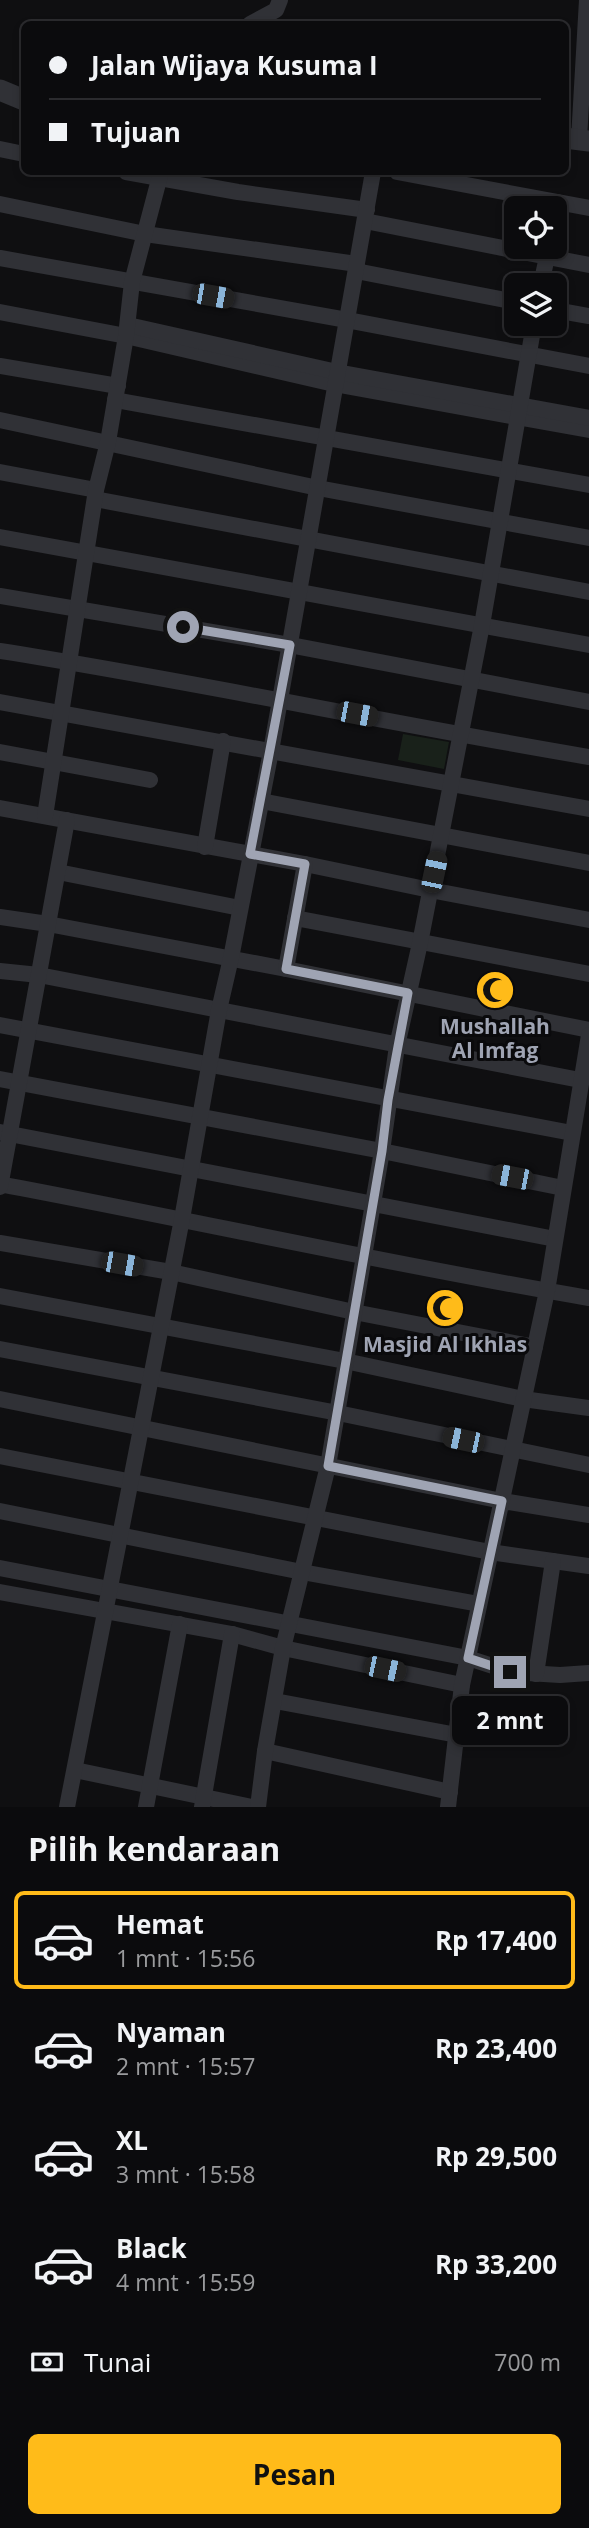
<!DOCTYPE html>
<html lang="id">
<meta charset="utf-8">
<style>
:root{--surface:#0b0b0d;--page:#141416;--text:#f1f3f6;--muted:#9a9b9d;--line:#2b2b2e;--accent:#ffbb19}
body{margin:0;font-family:"Open Sans",sans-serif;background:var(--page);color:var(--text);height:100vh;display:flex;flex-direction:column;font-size:26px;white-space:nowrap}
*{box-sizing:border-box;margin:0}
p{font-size:23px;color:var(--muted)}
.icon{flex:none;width:38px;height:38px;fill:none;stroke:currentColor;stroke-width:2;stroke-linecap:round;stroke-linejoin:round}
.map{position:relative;height:1807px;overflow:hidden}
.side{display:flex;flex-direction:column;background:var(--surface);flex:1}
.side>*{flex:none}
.banner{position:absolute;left:21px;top:21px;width:548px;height:154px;border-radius:10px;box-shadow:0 4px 10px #0003,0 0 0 2px var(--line);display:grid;align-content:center;height:154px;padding:0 28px;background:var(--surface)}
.fabs{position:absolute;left:504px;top:196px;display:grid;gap:14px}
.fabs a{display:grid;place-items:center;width:63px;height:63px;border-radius:10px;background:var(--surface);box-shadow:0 4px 10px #0003,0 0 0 2px var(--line);font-size:35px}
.end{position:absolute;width:32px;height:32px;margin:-16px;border:9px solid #9fa4b3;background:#111;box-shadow:0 0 0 4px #111}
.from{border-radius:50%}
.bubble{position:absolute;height:49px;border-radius:10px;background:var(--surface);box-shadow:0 4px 10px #0003,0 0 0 2px var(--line);font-size:23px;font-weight:700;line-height:49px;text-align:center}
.car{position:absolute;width:21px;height:42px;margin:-21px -10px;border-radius:9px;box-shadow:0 0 5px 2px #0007;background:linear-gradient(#222 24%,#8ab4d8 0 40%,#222 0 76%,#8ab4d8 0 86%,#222 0)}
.banner b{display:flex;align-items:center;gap:24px;height:66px;font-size:26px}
.banner b+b{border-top:2px solid var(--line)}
.banner i{width:18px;height:18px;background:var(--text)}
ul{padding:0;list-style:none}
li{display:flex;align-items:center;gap:21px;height:98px;margin:0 14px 10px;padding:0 14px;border:4px solid transparent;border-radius:10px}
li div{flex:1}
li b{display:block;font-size:26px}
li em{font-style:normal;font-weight:700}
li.selected{border-color:var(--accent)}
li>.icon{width:63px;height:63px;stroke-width:1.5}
h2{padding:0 28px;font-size:32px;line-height:84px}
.pay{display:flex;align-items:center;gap:18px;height:77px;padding:0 28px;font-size:26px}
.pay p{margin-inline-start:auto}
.action{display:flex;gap:14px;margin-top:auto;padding:14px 28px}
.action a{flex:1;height:80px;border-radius:10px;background:var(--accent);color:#111;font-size:28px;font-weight:700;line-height:80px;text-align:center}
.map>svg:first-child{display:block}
.green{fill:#19211a}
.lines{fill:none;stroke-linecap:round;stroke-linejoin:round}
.minor{stroke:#303136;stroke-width:16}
.tertiary{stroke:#303136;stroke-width:21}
.route{stroke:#9fa4b3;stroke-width:9}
.labels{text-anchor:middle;stroke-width:6;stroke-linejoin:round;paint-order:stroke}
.poi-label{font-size:21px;font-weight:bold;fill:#9fa4b3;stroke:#0a0a0c}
</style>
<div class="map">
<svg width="589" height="1807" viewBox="0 0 589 1807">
<rect width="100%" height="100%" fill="#0f0f11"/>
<polygon class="green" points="403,734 449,742 444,769 398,760"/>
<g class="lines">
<g class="minor">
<polyline points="250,24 276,10 280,0"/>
<polyline points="579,139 587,0"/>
<polyline points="0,149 24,154"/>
<polyline points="126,172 238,192 367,210"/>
<polyline points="397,172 589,208"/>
<polyline points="0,204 145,234 357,264"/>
<polyline points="365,221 589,265"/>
<polyline points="0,258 347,320 589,366"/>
<polyline points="356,271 516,302"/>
<polyline points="541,285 549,247"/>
<polyline points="555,310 589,316"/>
<polyline points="0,312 126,336 334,384 589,430"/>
<polyline points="128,325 337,372 589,418"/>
<polyline points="0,366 118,386"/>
<polyline points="115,400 589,485"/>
<polyline points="0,420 318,488 589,538"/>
<polyline points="0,472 96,490"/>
<polyline points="95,499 589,592"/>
<polyline points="0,537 589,645"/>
<polyline points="0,596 290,645 589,702"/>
<path d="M 0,651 C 197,682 392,724 589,757"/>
<polyline points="0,702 589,809"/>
<polyline points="0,752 150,780"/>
<polyline points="261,801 589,863"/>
<polyline points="0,808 305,864 430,890 589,920"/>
<polyline points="45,816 96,490 108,442 126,336 132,282 161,172"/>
<polyline points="205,847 223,741"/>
<polyline points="58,872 240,908"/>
<polyline points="0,917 48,924 286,969 589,1030"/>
<polyline points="295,918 589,974"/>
<polyline points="286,969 305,864"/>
<polyline points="0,971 39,975 580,1080"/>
<polyline points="0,1025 572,1133"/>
<polyline points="0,1079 382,1151 563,1188"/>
<polyline points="0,1132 555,1239"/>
<path d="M 0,1184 C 197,1221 392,1265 589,1298"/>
<polyline points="0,1187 67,820"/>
<polyline points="0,1243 171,1272 354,1312 535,1347"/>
<polyline points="0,1296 345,1361 523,1399 589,1408"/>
<polyline points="0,1349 338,1413 589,1465"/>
<polyline points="0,1399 502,1501 589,1515"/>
<polyline points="0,1456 490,1552 589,1566"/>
<polyline points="0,1511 302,1572 479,1604"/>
<polyline points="0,1568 468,1658 511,1672 560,1675 589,1673"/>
<polyline points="0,1592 232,1634 283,1648 462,1685"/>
<polyline points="536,1674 553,1561"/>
<polyline points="275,1701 457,1735"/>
<polyline points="265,1751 450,1792"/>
<polyline points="75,1770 252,1807"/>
<polyline points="67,1807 182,1219 219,1010 231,958 271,751 373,172"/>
<polyline points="146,1807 180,1624"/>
<polyline points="202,1807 232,1634"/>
<polyline points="258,1807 265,1751 283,1648 328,1466 382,1151 397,1046 420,943 482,625 534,324"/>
<polyline points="448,1807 462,1685 547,1291 589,1035"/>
</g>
<g class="tertiary">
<polyline points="0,90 24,100"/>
<polyline points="565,138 589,141"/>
</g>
</g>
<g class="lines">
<polyline class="route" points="183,627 290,645 250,854 305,864 286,969 408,993 388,1100 382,1151 328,1466 502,1501 468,1658 510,1672"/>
</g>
<defs>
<g id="mosque-disc" transform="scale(2.0125)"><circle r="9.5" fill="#ffbb19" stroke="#0a0a0c"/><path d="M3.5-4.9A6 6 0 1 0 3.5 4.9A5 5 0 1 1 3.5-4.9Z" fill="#111"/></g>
</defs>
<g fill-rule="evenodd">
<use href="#mosque-disc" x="495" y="990"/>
<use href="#mosque-disc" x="445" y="1308"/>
</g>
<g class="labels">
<g class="poi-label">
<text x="495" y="1034">Mushallah<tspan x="495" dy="24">Al Imfag</tspan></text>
<text x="445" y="1352">Masjid Al Ikhlas</text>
</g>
</g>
</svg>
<div class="fabs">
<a><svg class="icon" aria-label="locate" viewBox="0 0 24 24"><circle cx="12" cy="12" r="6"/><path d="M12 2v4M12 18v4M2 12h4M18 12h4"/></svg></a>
<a><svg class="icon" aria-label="layers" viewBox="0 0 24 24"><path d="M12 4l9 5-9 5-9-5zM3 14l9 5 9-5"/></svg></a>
</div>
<i class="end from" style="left:183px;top:627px"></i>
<i class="end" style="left:510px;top:1672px"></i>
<div class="bubble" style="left:452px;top:1696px;width:116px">2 mnt</div>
<i class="car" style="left:213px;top:296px;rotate:100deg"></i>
<i class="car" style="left:357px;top:714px;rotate:101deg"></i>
<i class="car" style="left:434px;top:872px;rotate:12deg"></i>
<i class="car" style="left:512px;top:1177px;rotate:281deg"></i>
<i class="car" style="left:122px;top:1264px;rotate:100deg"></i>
<i class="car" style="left:463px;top:1440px;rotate:282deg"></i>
<i class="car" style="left:385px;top:1669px;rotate:102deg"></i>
<div class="banner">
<b><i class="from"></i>Jalan Wijaya Kusuma I</b>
<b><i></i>Tujuan</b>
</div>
</div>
<section class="side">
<h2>Pilih kendaraan</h2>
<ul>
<li class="selected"><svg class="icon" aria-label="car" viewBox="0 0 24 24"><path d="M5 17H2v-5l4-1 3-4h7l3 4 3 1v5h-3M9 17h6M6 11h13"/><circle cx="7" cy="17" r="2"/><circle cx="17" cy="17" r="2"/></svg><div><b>Hemat</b><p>1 mnt · 15:56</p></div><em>Rp 17,400</em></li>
<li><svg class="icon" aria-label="car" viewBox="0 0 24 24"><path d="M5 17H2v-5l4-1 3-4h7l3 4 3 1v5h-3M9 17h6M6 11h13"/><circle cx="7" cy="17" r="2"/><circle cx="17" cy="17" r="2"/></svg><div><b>Nyaman</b><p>2 mnt · 15:57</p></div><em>Rp 23,400</em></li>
<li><svg class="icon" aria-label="car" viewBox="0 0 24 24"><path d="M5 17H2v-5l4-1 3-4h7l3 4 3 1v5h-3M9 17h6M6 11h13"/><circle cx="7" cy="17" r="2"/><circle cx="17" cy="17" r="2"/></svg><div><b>XL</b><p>3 mnt · 15:58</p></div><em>Rp 29,500</em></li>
<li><svg class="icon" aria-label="car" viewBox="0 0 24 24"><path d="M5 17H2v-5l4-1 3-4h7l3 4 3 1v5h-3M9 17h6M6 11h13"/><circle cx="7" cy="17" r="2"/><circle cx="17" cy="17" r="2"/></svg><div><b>Black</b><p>4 mnt · 15:59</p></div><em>Rp 33,200</em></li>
</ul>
<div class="pay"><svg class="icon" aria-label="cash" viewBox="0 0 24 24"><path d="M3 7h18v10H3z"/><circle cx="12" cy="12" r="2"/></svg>Tunai<p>700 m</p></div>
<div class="action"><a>Pesan</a></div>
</section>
